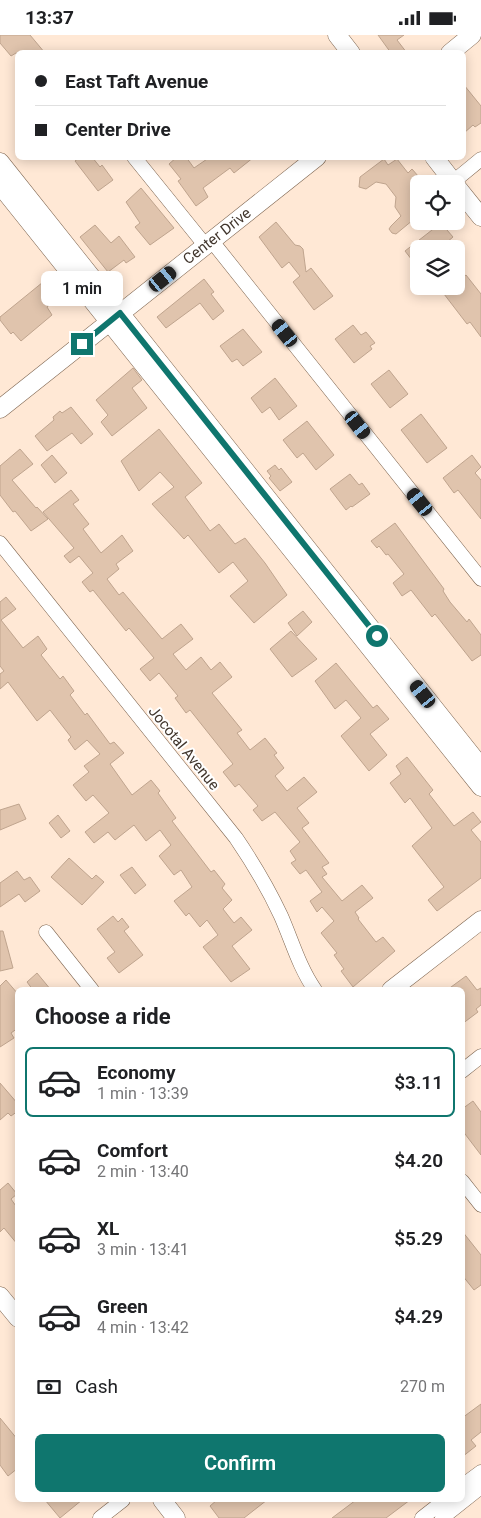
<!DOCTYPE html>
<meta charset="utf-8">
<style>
:root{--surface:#fff;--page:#f2f2f2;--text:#202124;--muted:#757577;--line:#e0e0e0;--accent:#0f766e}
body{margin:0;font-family:Roboto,sans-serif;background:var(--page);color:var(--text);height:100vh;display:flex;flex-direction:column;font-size:19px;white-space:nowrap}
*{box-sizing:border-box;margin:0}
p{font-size:16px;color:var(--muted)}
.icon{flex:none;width:28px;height:28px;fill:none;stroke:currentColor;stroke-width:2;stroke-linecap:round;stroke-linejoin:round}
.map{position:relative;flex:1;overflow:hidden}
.drawer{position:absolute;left:15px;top:952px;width:450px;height:515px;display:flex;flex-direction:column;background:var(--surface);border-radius:8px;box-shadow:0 2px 12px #0003}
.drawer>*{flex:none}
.guide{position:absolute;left:15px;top:15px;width:451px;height:110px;border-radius:8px;box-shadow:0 2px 12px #0003;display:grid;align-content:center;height:110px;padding:0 20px;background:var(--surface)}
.controls{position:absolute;left:410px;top:140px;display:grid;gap:10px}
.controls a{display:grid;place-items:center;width:55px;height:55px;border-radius:8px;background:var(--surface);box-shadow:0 2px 12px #0003;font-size:25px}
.end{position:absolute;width:22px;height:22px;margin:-11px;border:6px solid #0f766e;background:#fff;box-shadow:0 0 0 2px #fff}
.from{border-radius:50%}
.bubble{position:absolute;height:35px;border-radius:8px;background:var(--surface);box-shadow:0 2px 12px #0003;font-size:16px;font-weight:600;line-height:35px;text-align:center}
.car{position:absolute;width:15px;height:30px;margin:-15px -8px;border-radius:6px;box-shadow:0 0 4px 1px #0007;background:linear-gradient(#222 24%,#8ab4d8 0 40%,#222 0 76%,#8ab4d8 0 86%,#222 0)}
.guide b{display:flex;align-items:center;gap:18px;height:48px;font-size:19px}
.guide b+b{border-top:1px solid var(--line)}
.guide i{width:12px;height:12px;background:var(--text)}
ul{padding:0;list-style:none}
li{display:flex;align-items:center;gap:15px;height:70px;margin:0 10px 8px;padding:0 10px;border:2px solid transparent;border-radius:8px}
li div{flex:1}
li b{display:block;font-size:19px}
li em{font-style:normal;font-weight:600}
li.selected{border-color:var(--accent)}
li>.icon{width:45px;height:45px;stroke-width:1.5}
h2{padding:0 20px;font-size:22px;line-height:60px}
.pay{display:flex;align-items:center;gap:12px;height:55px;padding:0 20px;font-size:19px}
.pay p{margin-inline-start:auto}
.primary-button{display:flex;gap:10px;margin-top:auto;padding:10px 20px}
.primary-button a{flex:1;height:58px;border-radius:8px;background:var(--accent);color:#fff;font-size:20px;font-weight:600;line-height:58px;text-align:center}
.status{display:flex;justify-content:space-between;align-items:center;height:35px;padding:0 25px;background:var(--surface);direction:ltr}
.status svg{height:14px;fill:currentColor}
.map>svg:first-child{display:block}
.building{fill:#e0c4ad;stroke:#bfa48e}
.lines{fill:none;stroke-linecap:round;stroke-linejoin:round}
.minor-casing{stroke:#7e6550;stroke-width:15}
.tertiary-casing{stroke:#7e6550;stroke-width:19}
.minor{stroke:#fff;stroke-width:14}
.tertiary{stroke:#fff;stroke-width:18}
.route{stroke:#0f766e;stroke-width:6}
.labels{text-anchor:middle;stroke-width:4;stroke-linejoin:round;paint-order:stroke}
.street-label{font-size:15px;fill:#41362d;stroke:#fff}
</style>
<div class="status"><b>13:37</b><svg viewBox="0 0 49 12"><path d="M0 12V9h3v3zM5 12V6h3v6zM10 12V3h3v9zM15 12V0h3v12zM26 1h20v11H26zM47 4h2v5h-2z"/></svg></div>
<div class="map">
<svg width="481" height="1483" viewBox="0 0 481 1483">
<rect width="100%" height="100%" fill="#ffe8d5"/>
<g class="building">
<polygon points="0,0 30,0 45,18 16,18 11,21 0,8"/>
<polygon points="378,0 404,0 397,5 407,18 391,18"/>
<polygon points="464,50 481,71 481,88 475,92 473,90 464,98"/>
<polygon points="80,122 92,122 100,132 102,130 113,145 98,156 75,126"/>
<polygon points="177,122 186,122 194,133 210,122 254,122 234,138 230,133 203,153 208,162 196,171 178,146 181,144 169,129"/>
<polygon points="384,124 388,130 397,124 408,138 412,134 425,149 419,149 419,157 413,161 419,168 419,180 396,199 392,198 389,194 391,191 401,181 395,172 396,162 386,149 376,147 366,154 359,152 360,142"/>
<polygon points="141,153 174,193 150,210 135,192 140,188 126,167"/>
<polygon points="276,187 295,210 300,211 303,214 306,237 311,233 333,261 314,275 293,247 300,241 289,227 282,233 259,202"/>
<polygon points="441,188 453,202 439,214 419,214 419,234 405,216"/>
<polygon points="95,190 111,208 119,201 135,222 126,228 124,225 108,237 80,202"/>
<polygon points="466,240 481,259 481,302 470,287 467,289 444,259 452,251 456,251 456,248"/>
<polygon points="48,243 62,259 47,272 52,280 21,306 13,297 11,299 0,285 0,282"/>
<polygon points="204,244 214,257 211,259 224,276 213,285 200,268 166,293 157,282"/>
<polygon points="353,290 361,300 366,297 375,308 370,311 372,314 354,328 335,304"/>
<polygon points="243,294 262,317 243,331 237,324 232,327 220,311"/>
<polygon points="133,333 142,345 132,353 147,373 112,401 101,387 108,380 96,365"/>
<polygon points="389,335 408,359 390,373 371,349"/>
<polygon points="275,343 297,371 279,385 270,372 262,378 251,363"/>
<polygon points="71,372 93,399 81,409 72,398 47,416 35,401 54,385 53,382 60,376 62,378"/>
<polygon points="421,379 447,413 427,428 401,395"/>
<polygon points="307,386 334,420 316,435 303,418 297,423 283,405"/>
<polygon points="159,394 202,448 185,462 210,496 219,489 235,509 245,503 265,528 287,560 254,588 230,561 248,546 233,527 219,538 188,500 184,504 152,469 174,452 160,437 139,456 121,426"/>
<polygon points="20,414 33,429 12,445 36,473 37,472 48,484 31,496 15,476 13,477 0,460 0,431"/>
<polygon points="52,420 67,438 55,448 41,430"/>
<polygon points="472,420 481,432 475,438 481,445 481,484 458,455 454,458 443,443"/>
<polygon points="275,430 279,435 281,433 292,447 280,456 269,443 271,441 267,436"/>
<polygon points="350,439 359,450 362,448 370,459 352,472 351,471 346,475 330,454"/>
<polygon points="71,455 79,465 73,469 89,489 83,494 101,518 122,500 133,516 116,529 119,534 107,544 119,560 123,557 162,604 181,589 193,604 173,619 186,635 201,622 211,635 220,627 232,642 212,658 242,695 237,698 250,715 265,703 277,718 274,720 284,733 275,741 287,756 304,742 317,757 297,773 309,788 302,793 329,828 322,832 327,839 322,842 342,866 362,850 373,863 355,877 359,883 358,884 376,907 383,902 395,916 353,952 341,936 344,934 334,920 337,918 321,898 334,886 322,872 317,877 310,866 322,857 306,835 300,839 291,828 296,825 290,816 300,807 275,777 262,786 253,775 258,771 239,749 235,752 223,737 233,729 190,675 186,678 175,663 178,661 159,638 150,646 140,634 154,623 129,593 126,596 93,555 90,557 82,547 93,538 79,521 70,528 64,521 74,513 43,477"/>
<polygon points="395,488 444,554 443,556 450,567 467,587 469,584 481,600 481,620 472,626 435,579 432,582 411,555 402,561 393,548 404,539 388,519 386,520 379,511 377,513 371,506"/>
<polygon points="6,562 16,574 1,585 23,613 38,601 47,614 41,620 60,644 63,641 74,656 70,660 85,680 87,678 110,709 114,707 124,718 110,729 132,760 151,745 160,756 158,758 176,783 172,786 211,837 214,835 225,849 222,853 232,865 223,874 234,888 241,882 252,895 232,911 250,934 231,947 203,912 218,900 207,885 200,892 189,878 186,881 174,866 192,852 181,835 174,840 159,821 171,810 160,795 146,806 134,790 115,805 108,797 94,808 85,797 109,778 93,760 86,766 73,750 89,737 84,731 100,719 87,705 75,715 68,705 71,702 50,675 37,686 8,647 0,654 0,639 4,636 0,631 0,567"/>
<polygon points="303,576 312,587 297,601 288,588"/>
<polygon points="291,596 317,624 292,642 270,614"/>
<polygon points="336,628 373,673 377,670 389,684 370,699 387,720 369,736 341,701 361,683 346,665 335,674 315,646"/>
<polygon points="407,722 433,755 429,759 454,791 473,777 481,787 471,795 481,807 481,843 437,876 428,865 444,852 412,811 432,793 410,763 405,768 390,748 401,739 396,731"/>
<polygon points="19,769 26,784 0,795 0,775"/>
<polygon points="58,780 70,796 61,803 49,788"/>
<polygon points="69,823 92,844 96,840 104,847 82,870 51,842"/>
<polygon points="132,832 146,850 135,859 120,840"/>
<polygon points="17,836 24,845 30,842 40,856 25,867 19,859 0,872 0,848"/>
<polygon points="113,881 118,887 122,883 129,892 124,896 143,920 119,938 107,923 115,917 97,894"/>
<polygon points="0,896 3,896 13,933 0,936"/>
<polygon points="37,938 51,955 33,955 27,947"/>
<polygon points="466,941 477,955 481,953 481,970 476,974 478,977 462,989 462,955 447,955"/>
<polygon points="6,945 18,959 18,993 11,998 14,1003 0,1012 0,951"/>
<polygon points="0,1048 18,1069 18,1076 11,1081 8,1078 0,1085"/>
<polygon points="473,1066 481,1077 481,1120 462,1095 462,1074"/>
<polygon points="8,1148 17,1159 11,1164 18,1174 18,1210 4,1193 0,1197 0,1155"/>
<polygon points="462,1196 481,1220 481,1250 474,1255 462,1240"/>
<polygon points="481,1369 481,1397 471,1405 476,1411 462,1422 462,1383"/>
<polygon points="0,1383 18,1405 18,1433 8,1441 0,1430"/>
<polygon points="45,1465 82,1465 60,1483"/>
<polygon points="217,1465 267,1465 244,1483 219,1483 210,1471"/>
<polygon points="356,1465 410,1465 386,1483 332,1483"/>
</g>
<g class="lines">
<g class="minor-casing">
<g id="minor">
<polyline points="134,122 205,210"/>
<polyline points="453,147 481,124"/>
<polyline points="211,205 481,544"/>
<path d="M 0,508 L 236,803 C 253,828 268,853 281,881 C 292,906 299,932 315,955"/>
<polyline points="46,897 92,955"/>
<polyline points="462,1036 481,1021"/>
<polyline points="462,1146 481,1170"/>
<polyline points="462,1451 481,1437"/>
<polyline points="100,1483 123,1465"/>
<polyline points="422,1483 445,1465"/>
<polyline points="442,1483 481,1452"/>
</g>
</g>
<g class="tertiary-casing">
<g id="tertiary">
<polyline points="337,0 351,18"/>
<polyline points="450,18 472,0"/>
<polyline points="434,122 455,149"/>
<polyline points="0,127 481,732"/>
<polyline points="0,150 481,752"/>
<polyline points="456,151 481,182"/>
<polyline points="0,374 317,122"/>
<polyline points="391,955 481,885"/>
<polyline points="0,1261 18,1283"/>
<polyline points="162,1465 176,1483"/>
</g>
</g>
<use href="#minor" class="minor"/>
<use href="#tertiary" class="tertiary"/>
</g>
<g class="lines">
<polyline class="route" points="82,309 120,278 377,601"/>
</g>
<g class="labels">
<g class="street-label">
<text transform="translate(217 201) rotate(-38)" y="5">Center Drive</text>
<text transform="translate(184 713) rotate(51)" y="5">Jocotal Avenue</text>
</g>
</g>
</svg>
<div class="controls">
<a><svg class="icon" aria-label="locate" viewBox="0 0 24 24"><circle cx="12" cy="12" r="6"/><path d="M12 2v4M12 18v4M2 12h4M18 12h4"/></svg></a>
<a><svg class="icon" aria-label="layers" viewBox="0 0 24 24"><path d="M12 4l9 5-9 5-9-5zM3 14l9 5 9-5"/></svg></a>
</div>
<i class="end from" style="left:377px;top:601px"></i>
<i class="end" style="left:82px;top:309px"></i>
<div class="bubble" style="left:41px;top:236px;width:82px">1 min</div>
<i class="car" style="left:163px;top:244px;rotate:51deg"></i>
<i class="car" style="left:285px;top:298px;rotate:321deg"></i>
<i class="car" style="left:358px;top:390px;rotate:142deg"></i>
<i class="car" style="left:420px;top:467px;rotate:321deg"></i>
<i class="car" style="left:423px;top:659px;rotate:322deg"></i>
<div class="guide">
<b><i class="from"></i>East Taft Avenue</b>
<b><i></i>Center Drive</b>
</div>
<section class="drawer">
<h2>Choose a ride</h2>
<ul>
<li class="selected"><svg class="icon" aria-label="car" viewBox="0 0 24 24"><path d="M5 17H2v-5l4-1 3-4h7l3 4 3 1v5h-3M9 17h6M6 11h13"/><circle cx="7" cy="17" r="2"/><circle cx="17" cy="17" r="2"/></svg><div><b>Economy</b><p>1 min · 13:39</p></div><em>$3.11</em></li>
<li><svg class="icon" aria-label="car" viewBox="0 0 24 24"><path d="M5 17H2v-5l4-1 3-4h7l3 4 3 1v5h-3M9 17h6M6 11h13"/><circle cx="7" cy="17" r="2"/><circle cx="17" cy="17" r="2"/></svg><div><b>Comfort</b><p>2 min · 13:40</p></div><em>$4.20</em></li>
<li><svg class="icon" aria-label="car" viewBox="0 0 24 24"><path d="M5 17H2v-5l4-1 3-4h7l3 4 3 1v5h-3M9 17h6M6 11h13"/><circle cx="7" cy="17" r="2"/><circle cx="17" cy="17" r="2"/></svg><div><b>XL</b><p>3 min · 13:41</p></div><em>$5.29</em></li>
<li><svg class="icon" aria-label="car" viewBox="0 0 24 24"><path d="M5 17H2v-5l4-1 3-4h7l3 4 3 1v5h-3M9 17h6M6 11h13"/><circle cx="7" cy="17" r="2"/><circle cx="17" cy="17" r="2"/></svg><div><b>Green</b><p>4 min · 13:42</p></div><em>$4.29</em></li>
</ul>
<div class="pay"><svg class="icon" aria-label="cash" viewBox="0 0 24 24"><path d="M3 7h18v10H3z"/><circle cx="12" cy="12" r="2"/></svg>Cash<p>270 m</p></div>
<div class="primary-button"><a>Confirm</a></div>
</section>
</div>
